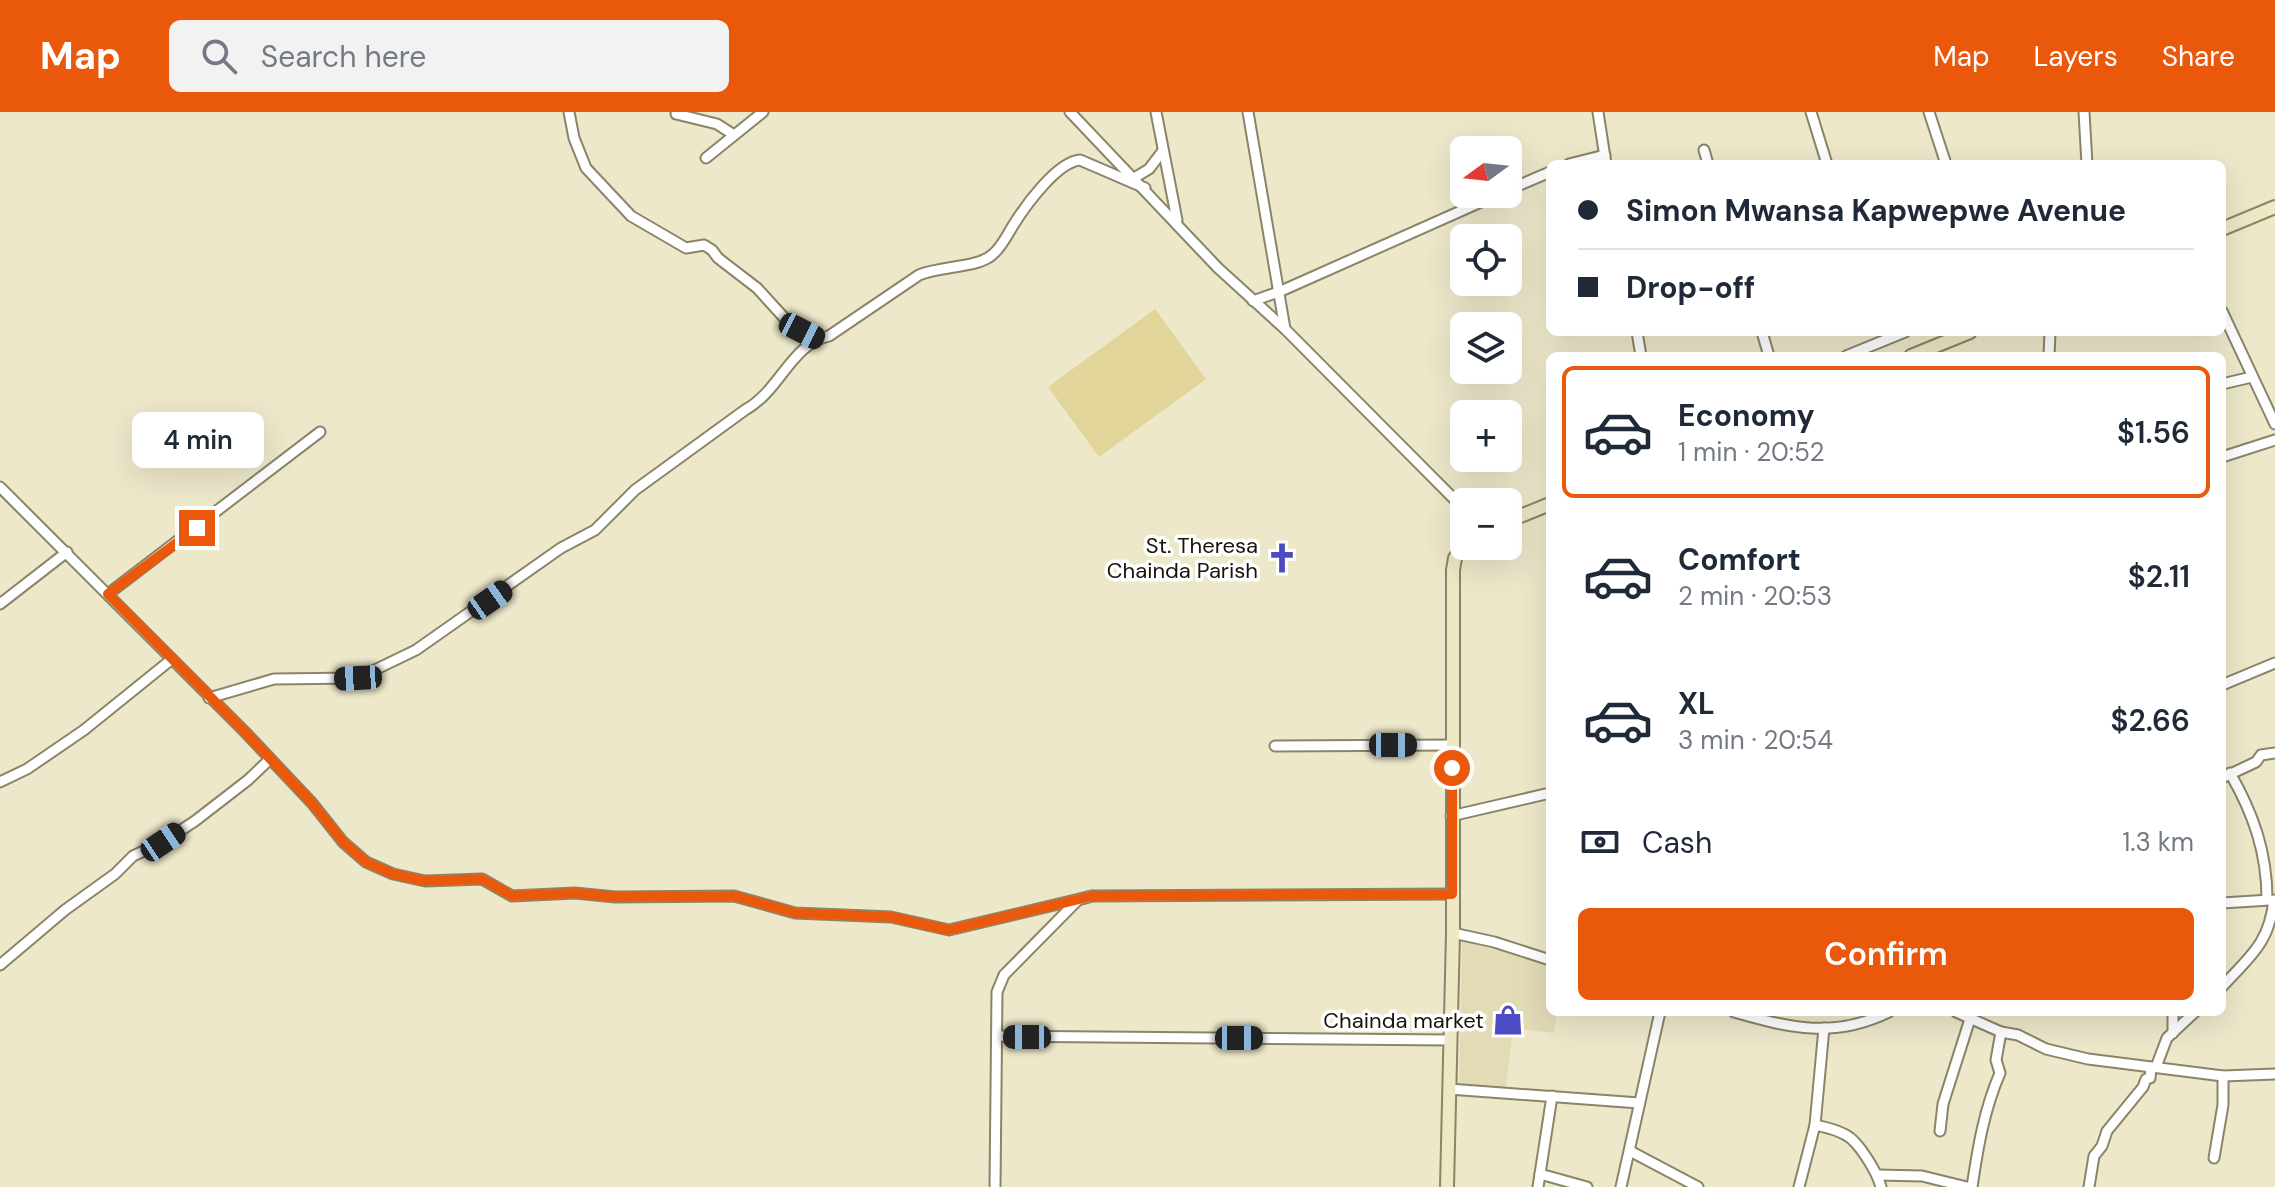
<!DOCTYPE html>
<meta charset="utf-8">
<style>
:root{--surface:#fff;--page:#f2f2f3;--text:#1f2937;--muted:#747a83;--line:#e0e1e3;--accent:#ea580c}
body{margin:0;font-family:"DM Sans",sans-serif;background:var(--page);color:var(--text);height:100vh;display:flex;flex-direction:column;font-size:30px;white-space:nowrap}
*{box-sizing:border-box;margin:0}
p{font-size:26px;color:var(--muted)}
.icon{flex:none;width:44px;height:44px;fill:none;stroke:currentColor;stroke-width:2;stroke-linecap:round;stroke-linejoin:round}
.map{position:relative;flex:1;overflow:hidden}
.details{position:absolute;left:1546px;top:240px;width:680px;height:664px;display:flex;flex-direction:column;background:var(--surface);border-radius:12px;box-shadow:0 8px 32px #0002}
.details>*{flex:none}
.banner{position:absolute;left:1546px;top:48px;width:680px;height:176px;border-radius:12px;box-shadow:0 8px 32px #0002;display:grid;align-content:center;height:176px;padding:0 32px;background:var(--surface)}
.needle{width:52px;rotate:255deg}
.fabs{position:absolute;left:1450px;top:24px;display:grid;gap:16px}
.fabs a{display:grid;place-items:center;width:72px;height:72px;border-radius:12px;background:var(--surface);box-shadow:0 8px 32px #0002;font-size:40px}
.end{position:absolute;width:36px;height:36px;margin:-18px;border:10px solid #ea580c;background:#fff;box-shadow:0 0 0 4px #fff}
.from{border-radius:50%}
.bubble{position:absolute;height:56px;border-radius:12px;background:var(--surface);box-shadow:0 8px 32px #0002;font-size:26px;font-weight:600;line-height:56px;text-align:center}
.car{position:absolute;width:24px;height:48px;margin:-24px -12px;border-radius:10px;box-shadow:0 0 6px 2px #0007;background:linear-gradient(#222 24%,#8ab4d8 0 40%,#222 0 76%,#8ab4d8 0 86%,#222 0)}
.banner b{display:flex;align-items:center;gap:28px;height:76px;font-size:30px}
.banner b+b{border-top:2px solid var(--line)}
.banner i{width:20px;height:20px;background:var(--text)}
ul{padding:14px 0 0;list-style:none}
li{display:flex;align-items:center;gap:24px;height:132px;margin:0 16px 12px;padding:0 16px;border:4px solid transparent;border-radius:12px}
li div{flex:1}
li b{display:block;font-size:30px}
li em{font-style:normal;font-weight:600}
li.current{border-color:var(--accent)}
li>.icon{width:72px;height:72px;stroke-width:1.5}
.pay{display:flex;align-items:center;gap:20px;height:88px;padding:0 32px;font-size:30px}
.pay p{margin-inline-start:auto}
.cta{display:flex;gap:16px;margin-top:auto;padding:16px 32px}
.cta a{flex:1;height:92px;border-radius:12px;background:var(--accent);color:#fff;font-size:32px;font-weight:600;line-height:92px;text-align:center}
header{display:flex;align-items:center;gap:48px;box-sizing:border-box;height:112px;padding:0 40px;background:var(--accent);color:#fff}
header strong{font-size:38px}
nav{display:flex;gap:44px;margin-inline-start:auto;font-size:28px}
.search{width:560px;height:72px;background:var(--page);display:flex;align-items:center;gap:20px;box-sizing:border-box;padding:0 28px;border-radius:12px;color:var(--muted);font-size:30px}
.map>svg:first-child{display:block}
.built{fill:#e3dbb6}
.park{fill:#e1d59a}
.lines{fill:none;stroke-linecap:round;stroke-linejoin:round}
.minor-casing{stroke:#8a8469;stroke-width:13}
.secondary-casing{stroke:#8a8469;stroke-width:16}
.minor{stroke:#fff;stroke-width:9}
.secondary{stroke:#eee8c5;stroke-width:12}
.route{stroke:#ea580c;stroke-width:10}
.labels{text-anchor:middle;stroke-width:7;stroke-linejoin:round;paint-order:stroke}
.poi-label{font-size:22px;fill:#161309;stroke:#fff;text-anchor:end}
</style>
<header>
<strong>Map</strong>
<div class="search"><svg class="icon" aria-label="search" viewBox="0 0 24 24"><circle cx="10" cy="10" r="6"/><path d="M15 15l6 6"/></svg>Search here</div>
<nav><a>Map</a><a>Layers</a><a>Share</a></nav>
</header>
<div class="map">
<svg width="2275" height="1075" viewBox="0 0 2275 1075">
<rect width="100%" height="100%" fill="#ede8ca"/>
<polygon class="built" points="1462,829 1550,853 1550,900 1557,900 1554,921 1513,916 1505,982 1459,977"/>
<polygon class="park" points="1155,197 1206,267 1099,345 1048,275"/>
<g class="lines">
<g class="minor-casing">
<g id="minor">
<polyline points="569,0 574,26 586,56 631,104 686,136 704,133 712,138 718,146 757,176 788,210 817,227"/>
<polyline points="1070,0 1218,156 1285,217 1464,397"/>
<polyline points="1156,0 1177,108"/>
<polyline points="1248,0 1285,217"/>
<polyline points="1598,0 1606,52"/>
<polyline points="1811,0 1827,52"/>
<polyline points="1929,0 1946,52"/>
<polyline points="2084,0 2087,52"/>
<polyline points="676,2 717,12 734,23"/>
<polyline points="1704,38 1708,52"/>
<polyline points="706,46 763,0"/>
<polyline points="1569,52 1605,43"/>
<polyline points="1134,66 1149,57 1162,40"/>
<polyline points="1508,78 1550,60"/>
<polyline points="1253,189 1281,179 1499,82"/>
<polyline points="2222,199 2275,312"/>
<polyline points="1637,220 1641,244"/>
<polyline points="1762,220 1769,244"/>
<polyline points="1846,244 1905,220"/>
<polyline points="2049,244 2050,220"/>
<polyline points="2222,272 2252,265"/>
<polyline points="2222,345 2275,328"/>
<polyline points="0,375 246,621 312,691 343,730 366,750 393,762 425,769 482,767 512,784 575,781 615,785 734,784 795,801 891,805 949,818 1092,784"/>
<polyline points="108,482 320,320"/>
<polyline points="0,492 67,440"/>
<polyline points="2222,573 2275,551"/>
<path d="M 209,586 L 274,567 L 358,566 L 416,538 L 561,436 L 595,418 L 635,378 L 745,298 C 780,279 791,232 829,224 L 919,163 C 940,154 977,156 992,143 C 1002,135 1007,123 1014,112 C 1026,93 1057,50 1080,48 L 1145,76"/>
<polyline points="1275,634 1453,633"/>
<path d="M 2230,661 C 2253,701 2267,740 2267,787"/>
<polyline points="2222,666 2256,650 2261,643 2275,641"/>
<polyline points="0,670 27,657 84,618 172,547"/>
<polyline points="1451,704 1550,681"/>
<polyline points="2222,791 2270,788"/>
<polyline points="1453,821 1494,830 1550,848"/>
<polyline points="0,853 65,798 115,762 133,744 163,730 195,709 248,668 269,648"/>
<path d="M 2222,875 C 2250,844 2269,832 2274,788"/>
<path d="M 1734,900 C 1790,916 1834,927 1889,900"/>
<polyline points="1956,900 2001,920 2018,923 2046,937 2088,947 2223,964 2275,962"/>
<polyline points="2173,900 2173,921"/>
<polyline points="997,924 1450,928"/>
<polyline points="1449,977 1639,991"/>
<path d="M 1815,1013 C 1825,1015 1837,1018 1846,1023 C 1859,1030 1877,1060 1881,1075"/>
<polyline points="1940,1019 1943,992 1970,907"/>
<polyline points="1630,1039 1698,1075"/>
<polyline points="2214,1046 2223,993 2223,964"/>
<polyline points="1540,1062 1587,1075"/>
<polyline points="1878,1063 1922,1064 1967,1075"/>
<polyline points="995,1075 997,880 1004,863 1078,788 1092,784 1452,782"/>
<polyline points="1538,1075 1552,984"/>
<polyline points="1621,1075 1660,900"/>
<polyline points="1799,1075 1815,1013 1824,916"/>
<path d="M 1972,1075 C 1978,1035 1984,998 2000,961 L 1996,948 L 2001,920"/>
<polyline points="2089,1075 2094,1044 2102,1034 2107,1019 2143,975 2146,967 2150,966 2151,957 2156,955 2167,926 2195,900"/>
</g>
</g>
<g class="secondary-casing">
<g id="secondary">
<polyline points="2222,117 2275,95"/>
<polyline points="1911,244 1970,220"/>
<polyline points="1508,409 1550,392"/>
<polyline points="1447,1075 1453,821 1453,458 1455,446 1464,433"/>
</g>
</g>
<use href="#minor" class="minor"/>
<use href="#secondary" class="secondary"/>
</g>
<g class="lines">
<polyline class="route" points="197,416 108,482 246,621 312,691 343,730 366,750 393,762 425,769 482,767 512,784 575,781 615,785 734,784 795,801 891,805 949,818 1092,784 1452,782 1452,656"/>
</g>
<defs>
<g id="church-bare" transform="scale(2.4)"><path d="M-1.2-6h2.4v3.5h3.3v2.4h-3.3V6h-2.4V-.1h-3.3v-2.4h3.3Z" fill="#4d4bc1" stroke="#fff" stroke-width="2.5" paint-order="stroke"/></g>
<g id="shop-bare" transform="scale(2.4)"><path d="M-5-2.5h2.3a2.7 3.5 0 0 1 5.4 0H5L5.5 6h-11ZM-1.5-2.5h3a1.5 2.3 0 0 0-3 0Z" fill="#4d4bc1" stroke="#fff" stroke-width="2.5" paint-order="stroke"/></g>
</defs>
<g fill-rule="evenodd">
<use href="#church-bare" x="1282" y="446"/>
<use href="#shop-bare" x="1508" y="908"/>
</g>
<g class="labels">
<g class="poi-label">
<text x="1258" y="441">St. Theresa<tspan x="1258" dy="25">Chainda Parish</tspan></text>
<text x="1484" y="916">Chainda market</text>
</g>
</g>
</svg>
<div class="fabs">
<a><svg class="needle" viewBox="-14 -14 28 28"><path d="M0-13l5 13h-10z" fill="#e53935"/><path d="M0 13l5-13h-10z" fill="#747a83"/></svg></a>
<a><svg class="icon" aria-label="locate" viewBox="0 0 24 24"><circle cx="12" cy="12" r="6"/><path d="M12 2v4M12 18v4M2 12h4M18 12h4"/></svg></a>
<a><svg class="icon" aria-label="layers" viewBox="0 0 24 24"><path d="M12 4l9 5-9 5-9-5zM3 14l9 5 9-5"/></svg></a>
<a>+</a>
<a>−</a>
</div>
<i class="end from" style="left:1452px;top:656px"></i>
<i class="end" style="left:197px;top:416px"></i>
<div class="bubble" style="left:132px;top:300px;width:132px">4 min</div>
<i class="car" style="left:802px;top:219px;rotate:117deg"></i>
<i class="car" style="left:490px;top:488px;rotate:55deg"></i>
<i class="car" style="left:358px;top:566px;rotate:267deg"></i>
<i class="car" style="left:1393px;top:633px;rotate:90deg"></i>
<i class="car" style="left:163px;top:730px;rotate:56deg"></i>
<i class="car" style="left:1027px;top:925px;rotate:270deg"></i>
<i class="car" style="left:1239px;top:926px;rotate:90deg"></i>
<div class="banner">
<b><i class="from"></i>Simon Mwansa Kapwepwe Avenue</b>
<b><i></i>Drop-off</b>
</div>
<section class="details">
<ul>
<li class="current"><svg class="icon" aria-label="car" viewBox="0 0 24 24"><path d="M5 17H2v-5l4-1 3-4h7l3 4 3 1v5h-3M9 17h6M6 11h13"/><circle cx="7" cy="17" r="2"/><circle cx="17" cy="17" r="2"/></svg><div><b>Economy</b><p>1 min · 20:52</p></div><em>$1.56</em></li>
<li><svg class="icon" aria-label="car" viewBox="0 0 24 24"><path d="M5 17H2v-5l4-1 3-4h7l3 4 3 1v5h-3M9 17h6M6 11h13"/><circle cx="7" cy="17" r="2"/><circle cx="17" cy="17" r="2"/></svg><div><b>Comfort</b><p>2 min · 20:53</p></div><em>$2.11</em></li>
<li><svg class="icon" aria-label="car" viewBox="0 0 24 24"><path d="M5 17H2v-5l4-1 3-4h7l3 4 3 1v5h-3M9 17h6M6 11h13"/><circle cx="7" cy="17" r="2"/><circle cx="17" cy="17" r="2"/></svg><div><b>XL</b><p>3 min · 20:54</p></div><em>$2.66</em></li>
</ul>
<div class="pay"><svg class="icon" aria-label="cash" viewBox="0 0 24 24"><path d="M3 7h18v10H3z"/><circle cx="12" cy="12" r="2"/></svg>Cash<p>1.3 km</p></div>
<div class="cta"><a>Confirm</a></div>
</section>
</div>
